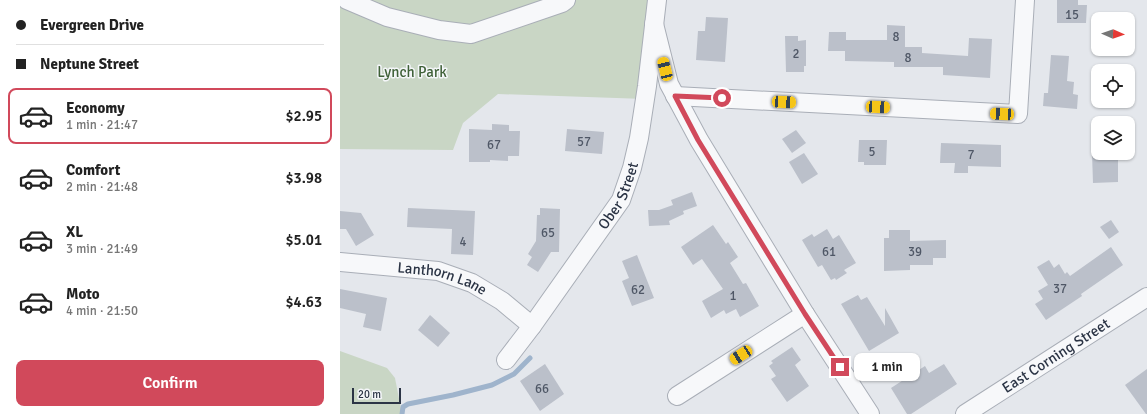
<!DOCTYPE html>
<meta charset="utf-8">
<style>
:root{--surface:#fff;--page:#f6f6f6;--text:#222;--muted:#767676;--line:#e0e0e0;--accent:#d1495b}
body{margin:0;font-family:Signika,sans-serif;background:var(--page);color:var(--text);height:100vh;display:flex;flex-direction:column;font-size:15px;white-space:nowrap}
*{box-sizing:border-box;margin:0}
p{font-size:13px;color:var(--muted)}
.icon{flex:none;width:22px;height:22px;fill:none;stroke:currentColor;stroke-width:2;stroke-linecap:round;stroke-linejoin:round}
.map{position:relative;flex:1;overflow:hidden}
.side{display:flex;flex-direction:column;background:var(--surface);width:340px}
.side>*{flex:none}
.top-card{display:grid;align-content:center;height:88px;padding:0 16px;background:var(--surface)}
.needle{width:26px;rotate:92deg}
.fabs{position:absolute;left:751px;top:12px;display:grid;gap:8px}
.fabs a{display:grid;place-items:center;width:44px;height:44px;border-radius:8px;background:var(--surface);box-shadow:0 1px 3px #0004;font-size:20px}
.scale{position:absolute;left:12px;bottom:10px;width:49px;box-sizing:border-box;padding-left:4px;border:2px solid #2b3445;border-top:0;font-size:11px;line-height:14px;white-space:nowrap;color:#2b3445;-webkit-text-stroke:3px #f4f6f9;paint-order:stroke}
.end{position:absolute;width:18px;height:18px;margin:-9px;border:5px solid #d1495b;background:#fff;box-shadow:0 0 0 2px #fff}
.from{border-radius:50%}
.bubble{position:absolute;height:28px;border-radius:8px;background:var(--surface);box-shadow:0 1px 3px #0004;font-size:13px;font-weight:600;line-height:28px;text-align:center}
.car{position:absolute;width:12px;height:24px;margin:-12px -6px;border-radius:5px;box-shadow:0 0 3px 1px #0007;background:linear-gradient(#f5c518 24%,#345 0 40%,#f5c518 0 76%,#345 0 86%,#f5c518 0)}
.top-card b{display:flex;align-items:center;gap:14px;height:38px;font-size:15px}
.top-card b+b{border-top:1px solid var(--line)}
.top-card i{width:10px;height:10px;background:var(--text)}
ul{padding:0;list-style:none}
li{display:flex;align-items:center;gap:12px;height:56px;margin:0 8px 6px;padding:0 8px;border:2px solid transparent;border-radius:8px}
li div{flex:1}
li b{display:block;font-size:15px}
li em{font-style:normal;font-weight:600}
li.on{border-color:var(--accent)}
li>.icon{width:36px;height:36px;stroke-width:1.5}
.cta{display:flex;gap:8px;margin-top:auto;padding:8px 16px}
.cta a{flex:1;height:46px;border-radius:8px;background:var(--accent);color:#fff;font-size:16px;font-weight:600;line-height:46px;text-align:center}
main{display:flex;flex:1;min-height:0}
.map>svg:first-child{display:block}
.green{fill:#c9d6c5}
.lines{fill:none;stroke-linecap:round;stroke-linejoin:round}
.stream{stroke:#9fb4cc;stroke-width:5}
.building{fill:#bbc0ca}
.street-casing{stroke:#a9aeb7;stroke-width:20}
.street{stroke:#f7f8fa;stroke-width:18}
.route{stroke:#d1495b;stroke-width:5}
.labels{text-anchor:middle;stroke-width:3;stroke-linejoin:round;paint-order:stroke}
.number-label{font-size:13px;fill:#4f5766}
.park-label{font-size:15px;fill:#3f6138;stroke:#f4f6f9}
.street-label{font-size:15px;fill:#2b3445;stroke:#f4f6f9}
</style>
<main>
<section class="side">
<div class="top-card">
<b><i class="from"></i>Evergreen Drive</b>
<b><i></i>Neptune Street</b>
</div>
<ul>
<li class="on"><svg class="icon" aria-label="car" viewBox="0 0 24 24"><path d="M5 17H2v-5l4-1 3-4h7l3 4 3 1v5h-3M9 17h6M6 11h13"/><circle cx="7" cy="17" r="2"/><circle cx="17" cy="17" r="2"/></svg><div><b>Economy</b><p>1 min · 21:47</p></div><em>$2.95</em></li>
<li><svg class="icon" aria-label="car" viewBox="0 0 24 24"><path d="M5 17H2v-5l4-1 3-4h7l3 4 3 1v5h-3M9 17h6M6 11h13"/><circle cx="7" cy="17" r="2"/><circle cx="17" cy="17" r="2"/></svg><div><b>Comfort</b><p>2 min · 21:48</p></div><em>$3.98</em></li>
<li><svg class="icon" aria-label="car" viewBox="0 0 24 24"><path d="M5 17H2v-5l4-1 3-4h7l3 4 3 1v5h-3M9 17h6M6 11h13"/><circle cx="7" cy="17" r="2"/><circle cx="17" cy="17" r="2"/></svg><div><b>XL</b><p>3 min · 21:49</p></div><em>$5.01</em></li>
<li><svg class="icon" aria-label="car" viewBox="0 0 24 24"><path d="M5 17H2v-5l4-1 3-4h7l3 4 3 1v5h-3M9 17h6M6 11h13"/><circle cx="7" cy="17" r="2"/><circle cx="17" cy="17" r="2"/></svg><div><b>Moto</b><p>4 min · 21:50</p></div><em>$4.63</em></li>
</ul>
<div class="cta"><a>Confirm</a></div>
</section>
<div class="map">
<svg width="807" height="414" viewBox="0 0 807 414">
<rect width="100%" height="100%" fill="#e4e7ec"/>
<g class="green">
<polygon points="0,0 316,0 305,99 158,94 123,123 113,150 0,149"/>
<polygon points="0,351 47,368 55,378 61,409 61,414 0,414"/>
</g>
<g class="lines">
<polyline class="stream" points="62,414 63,407 68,404 113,395 152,385 174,374 190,358"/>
</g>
<g class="building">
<polygon points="717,0 738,0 738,5 747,5 746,23 717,23"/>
<polygon points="366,17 388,18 385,62 356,60 358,31 365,31"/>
<polygon points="547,25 565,26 565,47 582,47 582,53 628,56 629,38 652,39 650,78 603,75 603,67 554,67 554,62 505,61 505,51 488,51 489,32 506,32 506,40 547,40"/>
<polygon points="445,36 458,36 458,41 466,40 466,66 464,66 464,72 446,72"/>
<polygon points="711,55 729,56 727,81 734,82 733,94 738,95 737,109 703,106 704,93 708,93"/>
<polygon points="152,124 169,125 169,131 180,131 179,156 168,156 168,161 150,160 150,162 129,162 129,129 152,130"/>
<polygon points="227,129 264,132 262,154 225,151"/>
<polygon points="456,130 466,143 452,153 442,139"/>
<polygon points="519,140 547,140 546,165 524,165 524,162 518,162"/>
<polygon points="601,143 661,145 661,167 628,166 628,173 614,173 615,163 600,163"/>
<polygon points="464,153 478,174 462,184 449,162"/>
<polygon points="752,153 778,153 778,182 753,183"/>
<polygon points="352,192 357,206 343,211 344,214 329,221 330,225 309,226 308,210 319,210 333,205 331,200"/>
<polygon points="68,208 135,211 133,255 111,254 112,229 67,227"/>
<polygon points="200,208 220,209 219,252 211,252 198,272 187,265 192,257 188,254 196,241 197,215 200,215"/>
<polygon points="0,211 21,213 34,235 16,246 6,229 0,229"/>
<polygon points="771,220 779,232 769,239 760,227"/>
<polygon points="373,225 386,244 388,242 398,257 390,263 403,284 406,283 419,306 400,317 396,309 386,314 384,310 371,318 362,301 383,289 362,259 353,265 341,247"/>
<polygon points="487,229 493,239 499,235 516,263 504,270 507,273 496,280 495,278 491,280 482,265 478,267 462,240 472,234 474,237"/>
<polygon points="549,230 570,230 570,241 606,240 606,258 593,258 593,265 570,265 570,270 544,271 544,238 549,238"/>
<polygon points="771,247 783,265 741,294 742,296 706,320 695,304 703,299 698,291 708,285 697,267 709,260 714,268 719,264 725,274 727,272 730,276"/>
<polygon points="297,255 314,298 292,306 282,281 289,278 282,261"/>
<polygon points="0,289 47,298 41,331 23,327 26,314 0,308"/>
<polygon points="518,295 521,300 527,297 545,326 545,308 559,333 529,351 501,304"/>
<polygon points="90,315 110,333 98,347 78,330"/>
<polygon points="452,347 461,360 455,365 469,386 447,402 431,379 436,376 429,366 433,363 431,361"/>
<polygon points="205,364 224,394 200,411 180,381"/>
<polygon points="604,364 617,384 571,414 567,414 551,388 585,366 589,373"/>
<polygon points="807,369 807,414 806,414 785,385"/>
</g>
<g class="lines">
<g class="street-casing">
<g id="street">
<polyline points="7,0 47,17 99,30 131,34 222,3 226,0"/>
<polyline points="314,24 329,84 359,140 465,314 530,414"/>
<polyline points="335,96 678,114 685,0"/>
<path id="s1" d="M 0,262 L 98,271 L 132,283 L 162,301 L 192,326"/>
<path id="s2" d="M 166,360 L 192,326 L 281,200 L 292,168 L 299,138 L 307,86 L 317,0"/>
<polyline points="337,396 465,314"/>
<path id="s3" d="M 625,414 L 807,297"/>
</g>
</g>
<use href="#street" class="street"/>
</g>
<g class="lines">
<polyline class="route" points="382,98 335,96 358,140 465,314 500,367"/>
</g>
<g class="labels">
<g class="number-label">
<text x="732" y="19">15</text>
<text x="556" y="41">8</text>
<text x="456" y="58">2</text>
<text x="568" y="62">8</text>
<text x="244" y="146">57</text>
<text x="154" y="149">67</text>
<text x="532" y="156">5</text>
<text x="631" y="159">7</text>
<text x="208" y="237">65</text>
<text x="123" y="246">4</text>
<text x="489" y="256">61</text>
<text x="575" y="256">39</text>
<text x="720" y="293">37</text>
<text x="298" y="294">62</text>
<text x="393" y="300">1</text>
<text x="202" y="393">66</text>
</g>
<g class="park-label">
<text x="72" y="77">Lynch Park</text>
</g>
<g class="street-label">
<text dy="5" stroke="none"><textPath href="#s2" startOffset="200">Ober Street</textPath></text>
<text dy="5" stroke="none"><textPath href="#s1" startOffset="104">Lanthorn Lane</textPath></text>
<text dy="5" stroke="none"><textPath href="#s3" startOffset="108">East Corning Street</textPath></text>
</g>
</g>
</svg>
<div class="fabs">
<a><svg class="needle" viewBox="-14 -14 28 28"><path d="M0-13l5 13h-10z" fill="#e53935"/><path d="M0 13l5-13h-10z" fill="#767676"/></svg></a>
<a><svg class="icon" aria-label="locate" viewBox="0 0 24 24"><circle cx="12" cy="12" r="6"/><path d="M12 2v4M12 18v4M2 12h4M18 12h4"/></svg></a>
<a><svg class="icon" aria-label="layers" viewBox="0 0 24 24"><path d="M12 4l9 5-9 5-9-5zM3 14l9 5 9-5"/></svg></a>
</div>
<div class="scale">20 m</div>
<i class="end from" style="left:382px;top:98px"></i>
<i class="end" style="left:500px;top:367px"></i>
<div class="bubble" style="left:514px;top:353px;width:66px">1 min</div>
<i class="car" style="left:325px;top:69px;rotate:346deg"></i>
<i class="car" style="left:444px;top:102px;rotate:93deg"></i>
<i class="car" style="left:538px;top:107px;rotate:93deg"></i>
<i class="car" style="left:662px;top:114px;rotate:273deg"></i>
<i class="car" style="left:401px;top:355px;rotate:237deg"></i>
</div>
</main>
